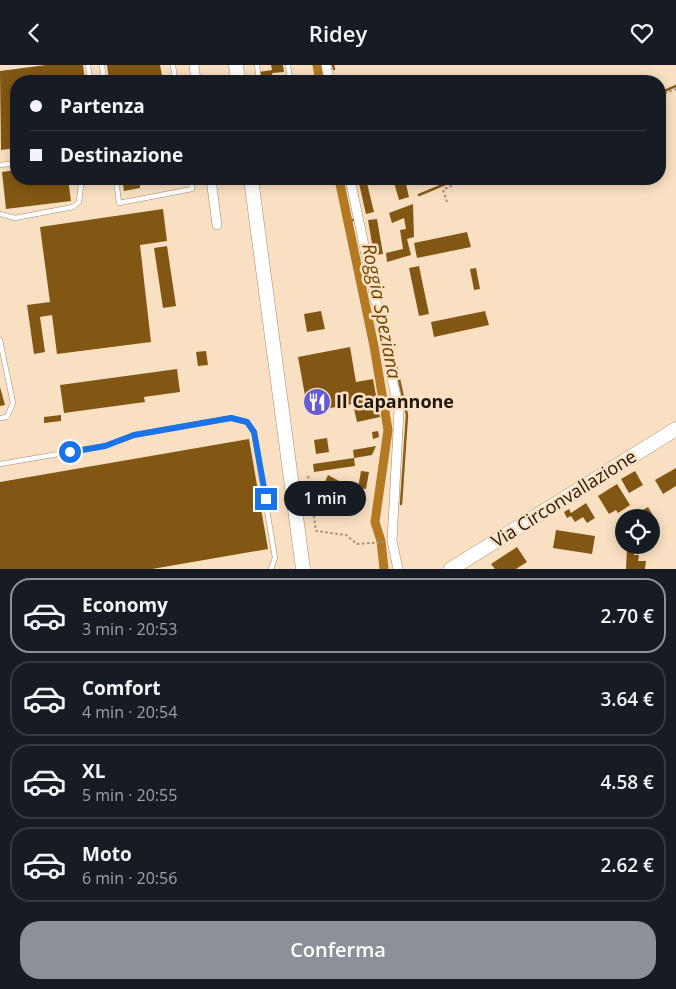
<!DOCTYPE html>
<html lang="it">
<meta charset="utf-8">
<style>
:root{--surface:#171b24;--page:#242831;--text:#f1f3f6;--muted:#9ea1a6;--line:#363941;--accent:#8c9099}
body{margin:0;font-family:"Open Sans",sans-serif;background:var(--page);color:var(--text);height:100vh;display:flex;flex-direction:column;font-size:19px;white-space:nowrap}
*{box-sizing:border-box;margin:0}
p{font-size:16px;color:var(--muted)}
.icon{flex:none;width:28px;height:28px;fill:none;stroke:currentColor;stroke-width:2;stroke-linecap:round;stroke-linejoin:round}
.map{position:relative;height:504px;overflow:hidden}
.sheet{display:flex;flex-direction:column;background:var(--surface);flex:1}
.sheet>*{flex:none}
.top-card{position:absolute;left:10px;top:10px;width:656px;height:110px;border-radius:20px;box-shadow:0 2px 12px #0003;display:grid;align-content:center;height:110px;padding:0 20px;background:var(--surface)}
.tools{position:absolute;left:615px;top:444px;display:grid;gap:10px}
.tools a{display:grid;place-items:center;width:45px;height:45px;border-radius:50%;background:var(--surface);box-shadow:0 2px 12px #0003;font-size:25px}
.end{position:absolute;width:22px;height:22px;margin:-11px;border:6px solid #1a73e8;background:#fff;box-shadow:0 0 0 2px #fff}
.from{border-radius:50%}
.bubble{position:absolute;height:35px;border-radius:18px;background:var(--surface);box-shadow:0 2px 12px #0003;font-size:16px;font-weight:600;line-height:35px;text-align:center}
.top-card b{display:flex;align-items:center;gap:18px;height:48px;font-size:19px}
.top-card b+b{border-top:1px solid var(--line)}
.top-card i{width:12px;height:12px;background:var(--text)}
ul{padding:9px 0 0;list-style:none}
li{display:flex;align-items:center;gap:15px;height:75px;margin:0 10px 8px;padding:0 10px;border:2px solid var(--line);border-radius:20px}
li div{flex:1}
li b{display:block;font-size:19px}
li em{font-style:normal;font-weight:600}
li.active{border-color:var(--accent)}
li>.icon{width:45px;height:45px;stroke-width:1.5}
.button{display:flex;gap:10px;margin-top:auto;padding:10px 20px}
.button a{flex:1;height:58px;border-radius:20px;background:var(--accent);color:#fff;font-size:20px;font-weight:600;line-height:58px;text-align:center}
header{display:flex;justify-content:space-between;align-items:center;height:65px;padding:0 20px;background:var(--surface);font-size:22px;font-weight:600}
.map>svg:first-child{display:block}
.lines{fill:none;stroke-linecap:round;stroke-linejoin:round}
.stream{stroke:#885d1c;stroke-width:2.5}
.canal{stroke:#b47a23;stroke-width:9}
.building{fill:#825713}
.service-casing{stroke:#a18a6d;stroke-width:5.5}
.minor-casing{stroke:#a18a6d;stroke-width:10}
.primary-casing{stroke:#a18a6d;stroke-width:15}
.path{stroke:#a38f79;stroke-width:2;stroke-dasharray:2.5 2.5;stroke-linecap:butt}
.service{stroke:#fff;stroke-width:4.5}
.minor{stroke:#fff;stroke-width:9}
.primary{stroke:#fff;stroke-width:14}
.route{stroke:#1a73e8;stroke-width:6}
.labels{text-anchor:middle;stroke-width:5;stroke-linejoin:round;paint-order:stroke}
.poi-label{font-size:18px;font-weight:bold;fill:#21180d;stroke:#fae0c2;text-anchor:start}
.street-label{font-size:18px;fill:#21180d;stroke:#fae0c2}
.water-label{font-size:19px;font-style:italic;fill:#6e4602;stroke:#fae0c2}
</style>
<header><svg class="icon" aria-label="back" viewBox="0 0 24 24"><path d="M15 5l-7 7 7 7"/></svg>Ridey<svg class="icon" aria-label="heart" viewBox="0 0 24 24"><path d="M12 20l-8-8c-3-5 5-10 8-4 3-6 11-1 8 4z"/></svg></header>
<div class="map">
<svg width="676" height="504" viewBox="0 0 676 504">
<rect width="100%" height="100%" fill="#fae0c2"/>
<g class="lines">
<g class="stream">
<polyline points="333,0 334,4"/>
<polyline points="660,28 676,21"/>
<polyline points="419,130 457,114"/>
<polyline points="348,156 353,155"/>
<polyline points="388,265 407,350 401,439"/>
</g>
<g class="canal">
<polyline points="317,0 320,16"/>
<polyline points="339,114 374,281 388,365 375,457 381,476 384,504"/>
</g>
</g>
<g class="building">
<polygon points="46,0 83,0 85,16 16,16 16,83 1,85 0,6"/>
<polygon points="107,0 160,0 163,16 109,16"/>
<polygon points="271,0 283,0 284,7 272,8 274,16 267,16 267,15 260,16 259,7 272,5"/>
<polygon points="16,105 16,114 68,114 71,136 6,144 2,107"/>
<polygon points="122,114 175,114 175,115 140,120 140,123 124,126"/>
<polygon points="358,114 366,114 374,147 366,149"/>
<polygon points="393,114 415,114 416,116 406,119 409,132 399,135"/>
<polygon points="413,139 414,172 407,174 411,190 387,197 386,188 403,184 400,165 406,164 404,153 392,158 389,148"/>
<polygon points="163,144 167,176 140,180 151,277 57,289 52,250 40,252 45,287 34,289 27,240 50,237 40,162"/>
<polygon points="377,154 383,189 374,190 368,155"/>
<polygon points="467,167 471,182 417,193 414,178"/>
<polygon points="167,181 176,241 163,243 154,183"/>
<polygon points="419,201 429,249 419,251 409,203"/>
<polygon points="476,203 480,224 474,225 470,204"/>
<polygon points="321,246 325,264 307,267 304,249"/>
<polygon points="485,246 489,260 434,272 431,257"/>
<polygon points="350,282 356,317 373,314 380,352 357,357 353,339 308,347 298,292"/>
<polygon points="206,286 208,300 198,301 196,287"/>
<polygon points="177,304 180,327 144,332 145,337 64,348 60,320"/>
<polygon points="0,322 5,340 0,341"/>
<polygon points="61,350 61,356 44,358 44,352"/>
<polygon points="378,366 379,372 373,374 372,367"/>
<polygon points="327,373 329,387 316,389 314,375"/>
<polygon points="249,374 268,484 152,504 0,504 0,417"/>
<polygon points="376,381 372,390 354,393 353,385"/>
<polygon points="354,393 355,401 314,407 313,399"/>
<polygon points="676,403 676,421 663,429 655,415"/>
<polygon points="361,406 369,407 366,424 358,423"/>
<polygon points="635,406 643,420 629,428 621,414"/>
<polygon points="328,410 339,416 338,418 343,421 344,417 353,422 344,441 323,430 326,423 323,421"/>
<polygon points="617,419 630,440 618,448 616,445 609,449 598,431"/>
<polygon points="356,432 363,433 362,440 355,439"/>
<polygon points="586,438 595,453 587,458 583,452 575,457 571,451 567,453 564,447 569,444 571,448"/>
<polygon points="648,442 654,452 651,454 651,452 630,452"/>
<polygon points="556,465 595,471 592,489 553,483"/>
<polygon points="517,482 527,497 516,504 495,504 491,499"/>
<polygon points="627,483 634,483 634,490 639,490 638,496 646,496 645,504 626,504"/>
</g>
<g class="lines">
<g class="service-casing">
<g id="service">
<polyline points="88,0 90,16"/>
<polyline points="102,0 104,16"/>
<polyline points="173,0 175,16"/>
<polyline points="257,0 259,16"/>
<polyline points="288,0 290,16"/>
<polyline points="0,100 16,98"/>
<polyline points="116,114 119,138 192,124 191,114"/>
<polyline points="284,114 286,115 297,114"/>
<polyline points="0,149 15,153 73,142 79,137 81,120 86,114"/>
<polyline points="0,275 13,338 7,352 0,353"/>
<polyline points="0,399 105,381 134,370 231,353 247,357 254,367 275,493 271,504"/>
</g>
</g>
<g class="minor-casing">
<g id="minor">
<polyline points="194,0 196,16"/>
<polyline points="326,0 329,16"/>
<polyline points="211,114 217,160"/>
<polyline points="350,114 399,346 392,476 398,504"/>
</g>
</g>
<g class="primary-casing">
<g id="primary">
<polyline points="236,0 238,16"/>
<polyline points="251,114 303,504"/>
<polyline points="451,504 676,364"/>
</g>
</g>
<g class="path">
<polyline points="660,30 676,24"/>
<polyline points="447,137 443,125 464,114"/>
<polyline points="308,411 316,466 346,470 357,479 385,477"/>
</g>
<use href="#service" class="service"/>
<use href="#minor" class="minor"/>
<use href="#primary" class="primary"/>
</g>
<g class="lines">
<polyline class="route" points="70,387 105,381 134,370 231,353 247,357 254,367 266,434"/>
</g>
<defs>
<g id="restaurant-disc" transform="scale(1.4375)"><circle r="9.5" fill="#655bd4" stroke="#fae0c2"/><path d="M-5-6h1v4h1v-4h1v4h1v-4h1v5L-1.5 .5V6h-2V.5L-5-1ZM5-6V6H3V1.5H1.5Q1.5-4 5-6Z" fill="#fff"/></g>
</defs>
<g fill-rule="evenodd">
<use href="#restaurant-disc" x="317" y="337"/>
</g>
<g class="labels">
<g class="poi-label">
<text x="336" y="343">Il Capannone</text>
</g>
<g class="street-label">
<text transform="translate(564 434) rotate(-32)" y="6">Via Circonvallazione</text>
</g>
<g class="water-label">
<text transform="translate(382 246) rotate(79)" y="7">Roggia Speziana</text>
</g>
</g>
</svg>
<div class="tools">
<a><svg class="icon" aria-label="locate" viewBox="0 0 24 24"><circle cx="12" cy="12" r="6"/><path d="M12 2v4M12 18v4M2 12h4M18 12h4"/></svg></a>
</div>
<i class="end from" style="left:70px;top:387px"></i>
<i class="end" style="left:266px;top:434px"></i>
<div class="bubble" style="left:284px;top:416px;width:82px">1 min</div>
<div class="top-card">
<b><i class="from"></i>Partenza</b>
<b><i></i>Destinazione</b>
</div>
</div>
<section class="sheet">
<ul>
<li class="active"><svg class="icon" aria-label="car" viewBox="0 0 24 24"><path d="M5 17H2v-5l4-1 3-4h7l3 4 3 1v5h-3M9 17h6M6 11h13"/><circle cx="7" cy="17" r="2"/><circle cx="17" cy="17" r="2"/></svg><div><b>Economy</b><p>3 min · 20:53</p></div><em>2.70 €</em></li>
<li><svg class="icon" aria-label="car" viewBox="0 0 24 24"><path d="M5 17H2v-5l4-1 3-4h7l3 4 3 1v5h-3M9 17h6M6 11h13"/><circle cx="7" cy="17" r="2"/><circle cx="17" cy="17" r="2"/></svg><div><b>Comfort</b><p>4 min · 20:54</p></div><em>3.64 €</em></li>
<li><svg class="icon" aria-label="car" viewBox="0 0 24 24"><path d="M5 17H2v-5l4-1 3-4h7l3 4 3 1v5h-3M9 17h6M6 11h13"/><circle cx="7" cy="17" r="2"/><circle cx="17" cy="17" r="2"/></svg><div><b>XL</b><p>5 min · 20:55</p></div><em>4.58 €</em></li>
<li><svg class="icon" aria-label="car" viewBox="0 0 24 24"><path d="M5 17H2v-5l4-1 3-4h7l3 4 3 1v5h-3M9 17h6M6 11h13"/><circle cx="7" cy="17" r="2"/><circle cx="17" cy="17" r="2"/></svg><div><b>Moto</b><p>6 min · 20:56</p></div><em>2.62 €</em></li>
</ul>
<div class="button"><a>Conferma</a></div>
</section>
